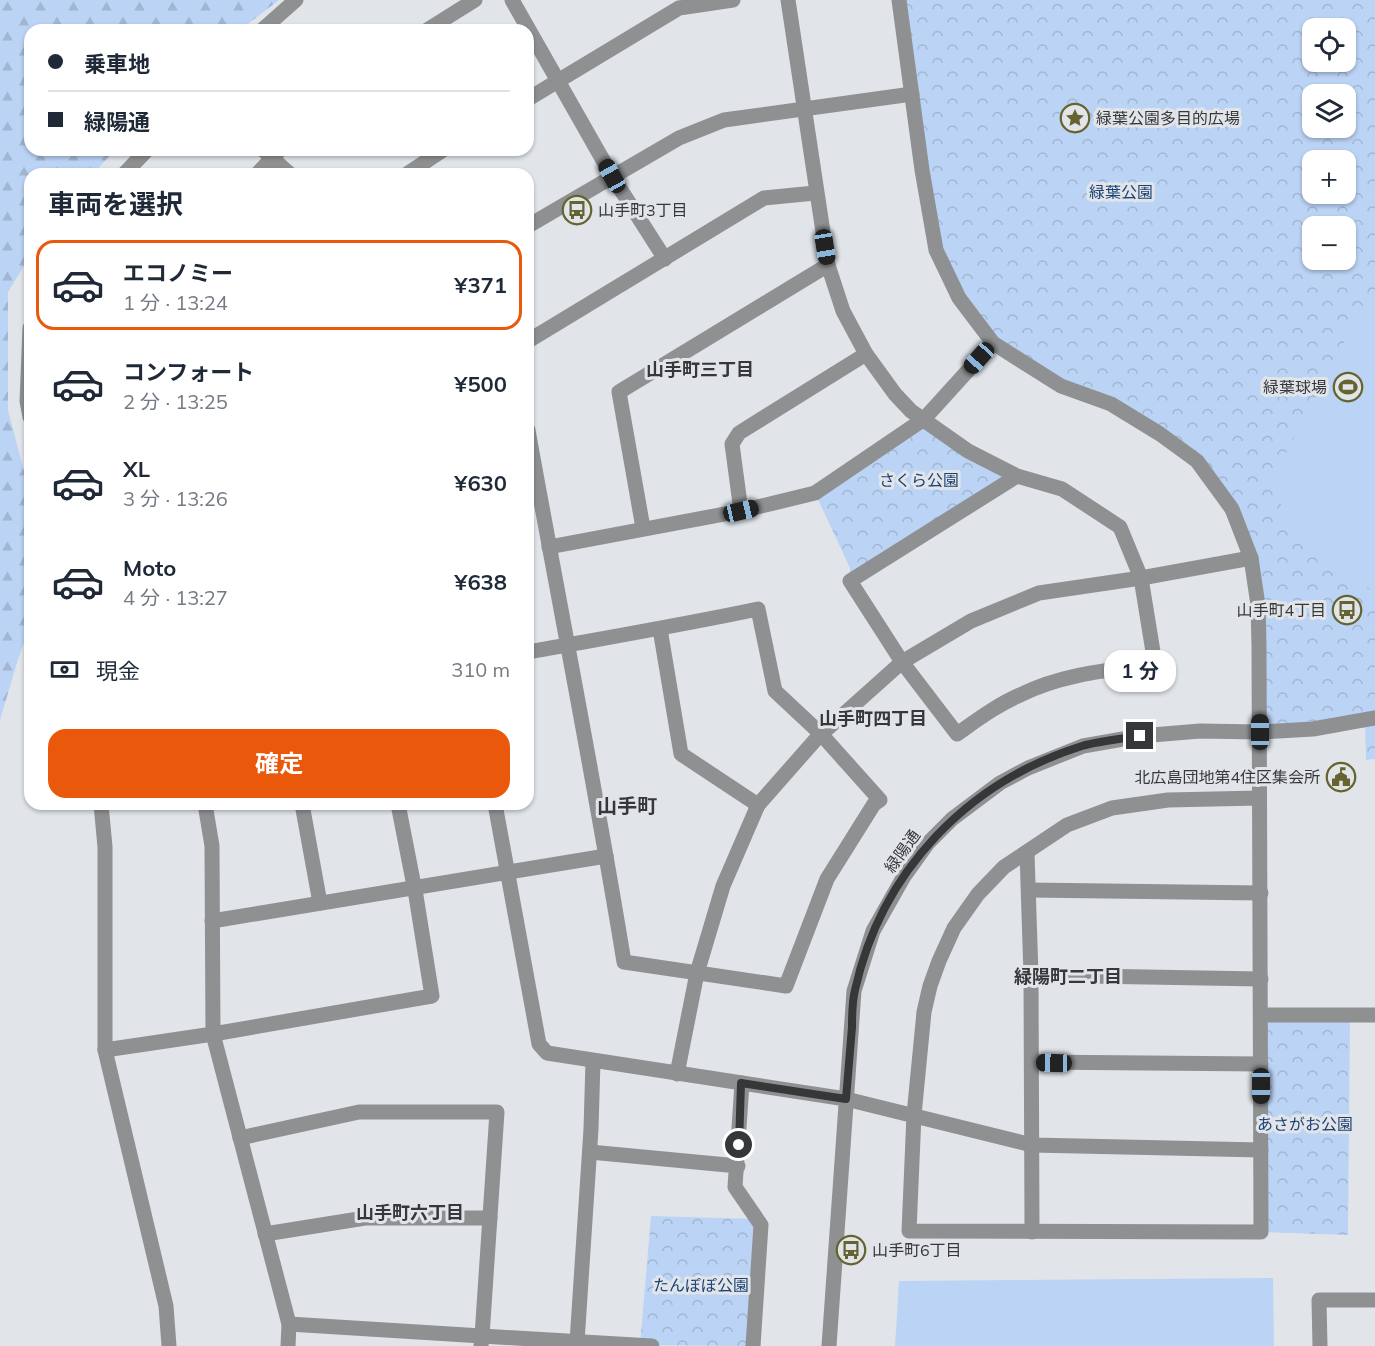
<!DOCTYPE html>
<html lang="ja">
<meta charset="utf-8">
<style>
:root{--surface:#fff;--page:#f2f2f3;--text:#1f2937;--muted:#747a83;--line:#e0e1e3;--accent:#ea580c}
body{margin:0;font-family:Mulish,"Noto Sans JP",sans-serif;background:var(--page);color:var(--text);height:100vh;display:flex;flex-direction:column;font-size:22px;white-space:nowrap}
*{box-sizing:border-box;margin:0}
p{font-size:20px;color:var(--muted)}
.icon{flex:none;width:33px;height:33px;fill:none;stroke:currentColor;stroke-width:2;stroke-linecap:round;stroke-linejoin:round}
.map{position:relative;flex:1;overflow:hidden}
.side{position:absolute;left:24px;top:168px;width:510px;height:642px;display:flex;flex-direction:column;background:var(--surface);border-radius:18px;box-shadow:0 2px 4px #0004}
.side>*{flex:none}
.guide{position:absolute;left:24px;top:24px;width:510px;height:132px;border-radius:18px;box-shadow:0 2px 4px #0004;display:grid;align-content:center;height:132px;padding:0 24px;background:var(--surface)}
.tools{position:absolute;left:1302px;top:18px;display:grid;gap:12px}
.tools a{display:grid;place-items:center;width:54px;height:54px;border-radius:12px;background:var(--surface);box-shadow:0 2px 4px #0004;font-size:30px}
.end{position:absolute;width:27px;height:27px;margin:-14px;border:8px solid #363739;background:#fff;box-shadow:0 0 0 3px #fff}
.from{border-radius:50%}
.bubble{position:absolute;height:42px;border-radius:18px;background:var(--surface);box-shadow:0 2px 4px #0004;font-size:20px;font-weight:700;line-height:42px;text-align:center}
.car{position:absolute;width:18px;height:36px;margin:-18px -9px;border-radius:8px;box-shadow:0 0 4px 2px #0007;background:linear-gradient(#222 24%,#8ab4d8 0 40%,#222 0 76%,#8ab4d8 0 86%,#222 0)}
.guide b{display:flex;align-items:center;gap:21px;height:57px;font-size:22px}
.guide b+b{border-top:2px solid var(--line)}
.guide i{width:15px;height:15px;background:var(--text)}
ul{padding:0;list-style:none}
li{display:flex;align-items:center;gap:18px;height:90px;margin:0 12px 9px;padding:0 12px;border:3px solid transparent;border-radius:18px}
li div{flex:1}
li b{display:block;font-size:22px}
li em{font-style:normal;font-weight:700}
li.on{border-color:var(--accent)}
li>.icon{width:54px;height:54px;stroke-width:1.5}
h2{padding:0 24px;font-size:27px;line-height:72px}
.pay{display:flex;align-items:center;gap:15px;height:66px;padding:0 24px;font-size:22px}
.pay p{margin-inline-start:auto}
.button{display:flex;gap:12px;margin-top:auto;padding:12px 24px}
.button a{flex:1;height:69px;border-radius:18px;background:var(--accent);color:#fff;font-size:24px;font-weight:700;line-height:69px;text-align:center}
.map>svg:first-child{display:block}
.forest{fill:url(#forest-firs)}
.park{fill:url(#park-crowns);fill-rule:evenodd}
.pitch{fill:#bbd3f4}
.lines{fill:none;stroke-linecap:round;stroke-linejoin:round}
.minor{stroke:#8f9092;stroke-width:15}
.route{stroke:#363739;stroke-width:8}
.labels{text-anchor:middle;stroke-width:6;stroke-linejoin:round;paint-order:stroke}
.poi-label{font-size:16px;fill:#363739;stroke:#e1e5e9;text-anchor:start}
.park-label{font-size:16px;fill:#1c4173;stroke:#e1e5e9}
.street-label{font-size:16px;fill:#363739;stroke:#e1e5e9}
.neighbourhood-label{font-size:18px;font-weight:bold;fill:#363739;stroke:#e1e5e9}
.quarter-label{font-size:20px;font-weight:bold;fill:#363739;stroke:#e1e5e9}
</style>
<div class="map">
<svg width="1375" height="1346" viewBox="0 0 1375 1346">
<defs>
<pattern id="forest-firs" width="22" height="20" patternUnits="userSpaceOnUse" patternTransform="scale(1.5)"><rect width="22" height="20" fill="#bbd3f4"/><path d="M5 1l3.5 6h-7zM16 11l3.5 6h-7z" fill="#a1b6d2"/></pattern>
<pattern id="park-crowns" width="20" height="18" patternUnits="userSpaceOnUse" patternTransform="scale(1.5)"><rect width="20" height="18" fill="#bbd3f4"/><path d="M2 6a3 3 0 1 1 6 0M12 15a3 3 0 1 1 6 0" fill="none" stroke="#a1b6d2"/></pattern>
</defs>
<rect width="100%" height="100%" fill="#e1e5e9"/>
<polygon class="forest" points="0,0 279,0 240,30 30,30 30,150 115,150 93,174 30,174 30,256 8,292 8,410 30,494 30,627 19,656 0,720"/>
<g class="park">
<path d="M 899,0 L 1375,0 L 1375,759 L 1366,760 L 1365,721 L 1260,732 L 1251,558 L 1197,461 L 993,343 L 936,250 ZM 1312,28 L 1346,28 L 1346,62 L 1312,62 ZM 1312,94 L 1346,94 L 1346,128 L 1312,128 ZM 1312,160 L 1346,160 L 1346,194 L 1312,194 ZM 1312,226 L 1346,226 L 1346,260 L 1312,260 Z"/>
<polygon points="924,419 1008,481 850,581 850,568 815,493"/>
<polygon points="1261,1015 1350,1015 1348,1235 1261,1232"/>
<polygon points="651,1216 758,1219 753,1346 640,1345"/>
</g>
<g class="pitch">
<path d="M 1375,290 L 1375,590 C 1351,585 1313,557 1299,537 C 1288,520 1280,501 1270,484 L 1371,291 Z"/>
<polygon points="1273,1278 1274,1346 895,1346 899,1281"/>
</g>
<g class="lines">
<g class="minor">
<polyline points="512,0 612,176 665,259"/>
<path d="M 788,0 L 828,265 L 843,311 L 866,354 L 895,394 L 911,411 L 968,451 L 1017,476 L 1062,489 L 1120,527 L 1141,578 L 1155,664 C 1109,670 1062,674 1020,695 C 997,705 977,720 957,734 L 902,662 L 850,581 L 1017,476"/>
<polyline points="899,0 922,170 936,250 959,298 993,343 1061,386 1111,404 1160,434 1197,461 1232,509 1251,558 1258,605 1259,646 1261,1232 909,1231 914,1115 924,1012 930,986 939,961 954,928 978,894 1004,867 1067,825 1112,808 1168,800 1259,798"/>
<polyline points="262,30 296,0"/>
<polyline points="427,30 475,0"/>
<polyline points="528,99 679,8 733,0"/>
<polyline points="263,150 290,174"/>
<polyline points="124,174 147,150"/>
<polyline points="257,174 280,150"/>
<polyline points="407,174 443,150"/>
<polyline points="528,226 679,138 724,120 912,94"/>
<polyline points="30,328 27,401 30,417"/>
<polyline points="528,341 764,198 815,193"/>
<path d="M 528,430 C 560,608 595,784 624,962 L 786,986 L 827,879 L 874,804 L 880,800 L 821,734 L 775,691 L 758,609 C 682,625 605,638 528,652"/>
<polyline points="741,511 732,444 739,433 866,354"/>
<polyline points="643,528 619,392 828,265"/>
<polyline points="549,547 741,511 815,493 924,419 993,343"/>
<polyline points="660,629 681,754 758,805"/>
<polyline points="101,804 105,847 105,1050 166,1306 169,1346"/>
<polyline points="205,804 212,846 213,1034 289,1324 288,1346"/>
<polyline points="302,804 320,903"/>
<polyline points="495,804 539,1044 547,1053 846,1099 1032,1145 1261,1150"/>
<polyline points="1027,853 1031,975 1032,1232"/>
<polyline points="1029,890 1261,893"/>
<polyline points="212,921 606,856"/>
<polyline points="1031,975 1261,979"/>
<polyline points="1261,1015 1375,1015"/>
<polyline points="105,1050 213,1034 432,996 416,896 398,804"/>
<polyline points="1032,1062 1261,1064"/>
<polyline points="677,1074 697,973 723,886 758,805 817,738 902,662 971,621 1039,593 1141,578 1251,558"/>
<polyline points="742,1083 735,1187 761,1225 753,1346"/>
<polyline points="240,1138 359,1112 497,1112 482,1336 289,1324"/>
<polyline points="590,1152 738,1166"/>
<polyline points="265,1234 365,1218 490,1218"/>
<polyline points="577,1342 591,1129 593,1061"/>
<polyline points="481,1346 482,1336 652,1346"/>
<polyline points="829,1346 854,991 873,931 903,878 928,843 952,819 1000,783 1028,768 1083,746 1140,736 1200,731 1260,732 1313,729 1375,718"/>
<polyline points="1320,1346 1319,1300 1375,1300"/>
</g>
</g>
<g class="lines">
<path class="route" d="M 739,1145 L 741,1083 L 846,1099 C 848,1075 850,1051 852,1027 C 852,1015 852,1002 855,990 C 881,872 967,782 1082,746 C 1100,741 1121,739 1140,736"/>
</g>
<defs>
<g id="sight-ring" transform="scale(1.5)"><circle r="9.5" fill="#e1e5e9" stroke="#656430" stroke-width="1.5"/><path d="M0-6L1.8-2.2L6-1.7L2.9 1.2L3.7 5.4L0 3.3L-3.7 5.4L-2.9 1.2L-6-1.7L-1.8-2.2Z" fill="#656430"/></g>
<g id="bus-ring" transform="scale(1.5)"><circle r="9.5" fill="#e1e5e9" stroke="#656430" stroke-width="1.5"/><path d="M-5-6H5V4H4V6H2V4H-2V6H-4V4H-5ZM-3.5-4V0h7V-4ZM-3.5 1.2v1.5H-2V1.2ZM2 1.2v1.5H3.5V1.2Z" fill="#656430"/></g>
<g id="stadium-ring" transform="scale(1.5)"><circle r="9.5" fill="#e1e5e9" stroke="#656430" stroke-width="1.5"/><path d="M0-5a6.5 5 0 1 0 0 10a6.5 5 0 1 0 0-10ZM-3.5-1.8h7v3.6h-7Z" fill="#656430"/></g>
<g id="civic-ring" transform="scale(1.5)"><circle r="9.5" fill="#e1e5e9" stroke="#656430" stroke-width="1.5"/><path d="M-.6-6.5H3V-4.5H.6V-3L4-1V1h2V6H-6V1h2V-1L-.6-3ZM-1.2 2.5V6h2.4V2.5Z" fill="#656430"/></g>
</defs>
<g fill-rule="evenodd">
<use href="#sight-ring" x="1075" y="118"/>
<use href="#bus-ring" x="577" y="210"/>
<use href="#stadium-ring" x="1348" y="387"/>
<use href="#bus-ring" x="1347" y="610"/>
<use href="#civic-ring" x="1341" y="777"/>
<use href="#bus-ring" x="851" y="1250"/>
</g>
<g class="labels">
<g class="poi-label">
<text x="1096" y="124">緑葉公園多目的広場</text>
<text x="598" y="216">山手町3丁目</text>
<text x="1327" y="393" text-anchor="end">緑葉球場</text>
<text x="1326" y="616" text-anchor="end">山手町4丁目</text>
<text x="1320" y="783" text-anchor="end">北広島団地第4住区集会所</text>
<text x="872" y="1256">山手町6丁目</text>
</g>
<g class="park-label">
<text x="1121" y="198">緑葉公園</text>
<text x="919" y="486">さくら公園</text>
<text x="1305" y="1130">あさがお公園</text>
<text x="701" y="1291">たんぽぽ公園</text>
</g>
<g class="street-label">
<text transform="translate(902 851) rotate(-54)" y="6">緑陽通</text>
</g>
<g class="neighbourhood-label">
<text x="700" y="376">山手町三丁目</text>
<text x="873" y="725">山手町四丁目</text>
<text x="1068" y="983">緑陽町二丁目</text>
<text x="410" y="1219">山手町六丁目</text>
</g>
<g class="quarter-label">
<text x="627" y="813">山手町</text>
</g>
</g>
</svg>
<div class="tools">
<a><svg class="icon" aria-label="locate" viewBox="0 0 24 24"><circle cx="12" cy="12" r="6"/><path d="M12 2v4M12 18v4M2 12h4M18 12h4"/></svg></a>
<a><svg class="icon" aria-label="layers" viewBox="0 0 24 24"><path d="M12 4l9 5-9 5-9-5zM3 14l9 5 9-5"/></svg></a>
<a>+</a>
<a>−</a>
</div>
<i class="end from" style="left:739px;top:1145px"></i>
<i class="end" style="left:1140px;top:736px"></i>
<div class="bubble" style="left:1104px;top:650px;width:72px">1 分</div>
<i class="car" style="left:612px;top:176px;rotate:331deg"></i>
<i class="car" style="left:825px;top:247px;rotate:171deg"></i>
<i class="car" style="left:979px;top:358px;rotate:222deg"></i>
<i class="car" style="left:741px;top:511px;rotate:77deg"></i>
<i class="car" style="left:1260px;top:732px;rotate:0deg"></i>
<i class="car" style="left:1054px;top:1063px;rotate:271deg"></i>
<i class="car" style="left:1261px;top:1086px;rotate:180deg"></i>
<div class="guide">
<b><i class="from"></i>乗車地</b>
<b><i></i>緑陽通</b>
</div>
<section class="side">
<h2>車両を選択</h2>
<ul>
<li class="on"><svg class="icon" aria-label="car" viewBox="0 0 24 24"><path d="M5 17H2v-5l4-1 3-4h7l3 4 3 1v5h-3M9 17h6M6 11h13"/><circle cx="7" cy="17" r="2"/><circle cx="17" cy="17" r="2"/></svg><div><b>エコノミー</b><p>1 分 · 13:24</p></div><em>¥371</em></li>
<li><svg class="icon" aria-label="car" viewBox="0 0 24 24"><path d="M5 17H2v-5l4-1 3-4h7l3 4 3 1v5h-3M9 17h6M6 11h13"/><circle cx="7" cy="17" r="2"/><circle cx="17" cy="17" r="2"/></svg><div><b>コンフォート</b><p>2 分 · 13:25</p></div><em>¥500</em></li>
<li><svg class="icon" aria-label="car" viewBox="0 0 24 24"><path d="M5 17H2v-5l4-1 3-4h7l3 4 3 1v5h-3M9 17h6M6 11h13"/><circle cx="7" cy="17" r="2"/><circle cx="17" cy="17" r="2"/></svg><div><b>XL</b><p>3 分 · 13:26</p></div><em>¥630</em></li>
<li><svg class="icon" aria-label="car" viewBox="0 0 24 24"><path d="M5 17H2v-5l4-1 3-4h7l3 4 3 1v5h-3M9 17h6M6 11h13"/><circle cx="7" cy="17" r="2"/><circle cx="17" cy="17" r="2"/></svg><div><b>Moto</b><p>4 分 · 13:27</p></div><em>¥638</em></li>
</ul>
<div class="pay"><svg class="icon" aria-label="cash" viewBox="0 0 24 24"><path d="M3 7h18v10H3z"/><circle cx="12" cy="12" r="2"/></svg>現金<p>310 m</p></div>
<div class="button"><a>確定</a></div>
</section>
</div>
